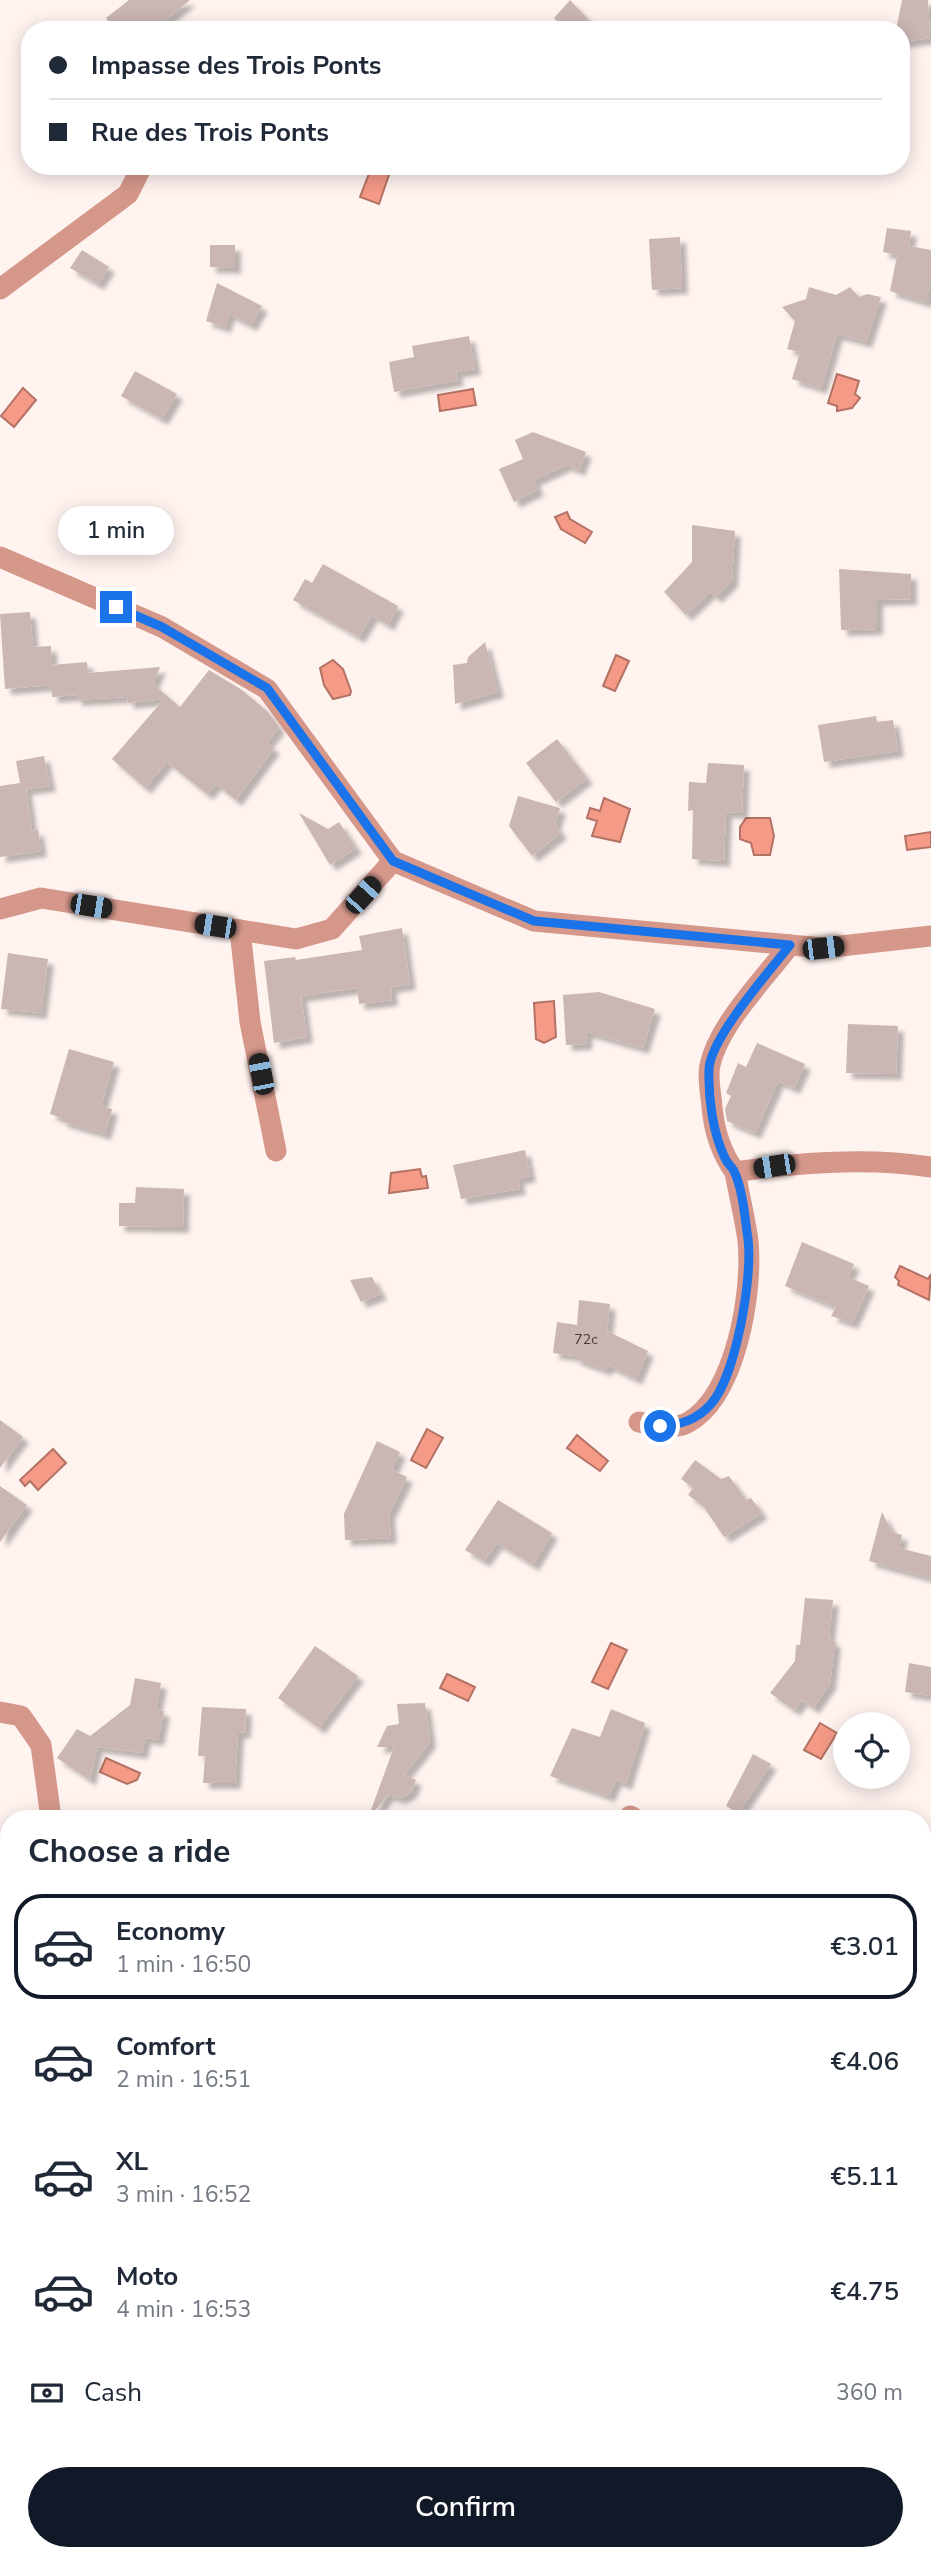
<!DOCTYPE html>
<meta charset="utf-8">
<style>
:root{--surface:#fff;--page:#f6f6f7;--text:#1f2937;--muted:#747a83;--line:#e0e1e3;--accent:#111827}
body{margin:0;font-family:"Nunito Sans",sans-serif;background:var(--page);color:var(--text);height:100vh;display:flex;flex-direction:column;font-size:26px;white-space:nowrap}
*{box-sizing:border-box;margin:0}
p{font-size:23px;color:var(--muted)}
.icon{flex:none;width:38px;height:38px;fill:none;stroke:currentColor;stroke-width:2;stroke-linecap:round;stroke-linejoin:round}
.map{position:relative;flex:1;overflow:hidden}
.drawer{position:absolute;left:0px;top:1810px;width:931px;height:751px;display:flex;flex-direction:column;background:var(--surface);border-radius:28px 28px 0 0;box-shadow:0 4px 18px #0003}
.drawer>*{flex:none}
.hud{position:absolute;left:21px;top:21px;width:889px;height:154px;border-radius:28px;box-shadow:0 4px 18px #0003;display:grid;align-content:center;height:154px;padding:0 28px;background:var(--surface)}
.controls{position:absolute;left:833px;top:1712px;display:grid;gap:14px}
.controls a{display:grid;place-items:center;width:77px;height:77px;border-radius:50%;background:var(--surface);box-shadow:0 4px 18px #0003;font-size:35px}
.end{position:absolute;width:32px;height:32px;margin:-16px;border:9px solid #1a73e8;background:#fff;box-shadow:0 0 0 4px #fff}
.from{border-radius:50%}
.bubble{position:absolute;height:49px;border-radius:24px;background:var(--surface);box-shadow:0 4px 18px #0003;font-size:23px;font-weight:600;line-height:49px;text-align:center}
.car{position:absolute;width:21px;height:42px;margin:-21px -10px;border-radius:9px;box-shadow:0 0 5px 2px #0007;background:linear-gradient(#222 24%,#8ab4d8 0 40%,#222 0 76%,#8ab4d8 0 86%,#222 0)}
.hud b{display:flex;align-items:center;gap:24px;height:66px;font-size:26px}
.hud b+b{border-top:2px solid var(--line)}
.hud i{width:18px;height:18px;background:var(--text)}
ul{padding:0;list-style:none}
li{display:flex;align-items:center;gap:21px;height:105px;margin:0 14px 10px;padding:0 14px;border:4px solid transparent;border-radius:28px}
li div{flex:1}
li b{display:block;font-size:26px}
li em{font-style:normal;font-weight:600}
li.active{border-color:var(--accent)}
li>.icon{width:63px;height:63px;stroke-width:1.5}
h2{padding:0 28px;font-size:32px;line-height:84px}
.pay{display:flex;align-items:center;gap:18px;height:77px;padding:0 28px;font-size:26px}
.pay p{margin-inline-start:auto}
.primary-button{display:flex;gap:14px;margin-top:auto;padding:14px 28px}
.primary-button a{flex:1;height:80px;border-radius:42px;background:var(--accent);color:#fff;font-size:28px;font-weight:600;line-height:80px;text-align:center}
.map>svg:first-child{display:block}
.water{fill:#f49a87;stroke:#b37264;stroke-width:2}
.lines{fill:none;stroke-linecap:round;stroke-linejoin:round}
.stream{stroke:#b37264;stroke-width:8}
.building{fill:#cab6b2;filter:url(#shadow)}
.service{stroke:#d5978a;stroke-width:14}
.minor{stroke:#d5978a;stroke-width:21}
.secondary{stroke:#bf6755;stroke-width:21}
.route{stroke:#1a73e8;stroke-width:9}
.labels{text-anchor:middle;stroke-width:5;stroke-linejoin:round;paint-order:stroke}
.number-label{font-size:14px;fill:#473c3a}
</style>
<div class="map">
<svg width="931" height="2560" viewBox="0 0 931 2560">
<defs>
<filter id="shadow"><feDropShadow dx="6" dy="6" stdDeviation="2" flood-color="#0004"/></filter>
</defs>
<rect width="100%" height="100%" fill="#fff3f0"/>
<g class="water">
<polygon points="372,166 392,166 379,204 360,197"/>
<polygon points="837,374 859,381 855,394 860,398 852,408 837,411 837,406 828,403"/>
<polygon points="23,388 36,400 14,427 1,416"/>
<polygon points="473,389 476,405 440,411 438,395"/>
<polygon points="567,512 570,519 592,532 585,543 561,529 555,517"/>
<polygon points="616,655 629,661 615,691 603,686"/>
<polygon points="333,660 343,669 351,691 350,695 333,699 324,685 320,668"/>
<polygon points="604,798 630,809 620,842 592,836 597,821 587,818 590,808 600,811"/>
<polygon points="746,818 770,818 774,836 770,855 754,855 751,843 740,839 740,827"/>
<polygon points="931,832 931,847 907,850 905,836"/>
<polygon points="554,1001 556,1037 544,1043 536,1039 534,1003"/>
<polygon points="420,1169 422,1177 426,1176 428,1188 389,1193 391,1173"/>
<polygon points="900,1266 928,1279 931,1274 929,1300 898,1285 899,1281 895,1277"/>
<polygon points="427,1429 443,1438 426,1468 411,1460"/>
<polygon points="577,1435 608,1461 600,1471 567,1448"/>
<polygon points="53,1449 66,1463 38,1490 30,1481 25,1486 20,1480"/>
<polygon points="611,1643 627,1650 608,1689 592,1682"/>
<polygon points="447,1674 475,1687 468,1701 440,1688"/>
<polygon points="820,1723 837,1733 821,1759 804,1750"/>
<polygon points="106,1758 140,1773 137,1780 127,1784 100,1772"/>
</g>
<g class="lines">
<g class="stream">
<polyline points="922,2290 931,2290"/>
<polyline points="0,2509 9,2507"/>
</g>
</g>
<g class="building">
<polygon points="129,0 190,0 153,30 115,30 106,18"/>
<polygon points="570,0 587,18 574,30 566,30 554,18"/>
<polygon points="902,0 928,0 930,38 901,42 901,30 896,30"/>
<polygon points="887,228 911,231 909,246 931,250 931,277 926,302 890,291 897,255 883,252"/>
<polygon points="680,237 682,288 652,290 649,239"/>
<polygon points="210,245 235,245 235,268 210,267"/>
<polygon points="82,250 109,267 98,284 70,268"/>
<polygon points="217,283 262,306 251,325 229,314 225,327 206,321"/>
<polygon points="809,287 836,295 850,287 859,297 867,294 881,297 866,342 837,334 821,388 792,379 800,352 787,349 795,321 782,307 806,299"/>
<polygon points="469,336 475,369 456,372 458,380 394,392 389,362 414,357 412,346"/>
<polygon points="135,371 177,394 162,419 121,396"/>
<polygon points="533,432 586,452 579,470 566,465 534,480 538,490 514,502 499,469 523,459 515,440"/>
<polygon points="692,525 735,531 732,581 716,597 710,592 686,615 664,592 692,562"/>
<polygon points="323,564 398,606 388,625 372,615 359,637 293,600 305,579 312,583"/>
<polygon points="839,569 911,574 911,599 877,600 877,629 841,630"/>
<polygon points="30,612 33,647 51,646 52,665 87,662 88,673 160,667 153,684 180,707 209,670 242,690 267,711 279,727 267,743 274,748 236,800 216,784 207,794 167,762 145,788 112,759 164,699 128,703 127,697 76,700 76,695 52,697 51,685 5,689 0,614"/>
<polygon points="485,642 498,692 455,704 453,665 467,663 468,657"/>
<polygon points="876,716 877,722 893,720 898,751 824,762 818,725"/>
<polygon points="557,739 587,778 556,802 526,763"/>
<polygon points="44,756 50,786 26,789 32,831 38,830 41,851 0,857 0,786 20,783 16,761"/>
<polygon points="708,763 744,765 742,813 726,812 724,861 692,859 693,810 688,811 689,782 706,783"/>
<polygon points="518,796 560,808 555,825 561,833 532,856 509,826"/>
<polygon points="299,813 328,829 339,822 356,848 330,865"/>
<polygon points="402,928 410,984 391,987 392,1000 359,1004 357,988 301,996 307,1037 274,1043 264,961 295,957 296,960 362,950 359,936"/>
<polygon points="8,953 48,959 41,1013 1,1009"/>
<polygon points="599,992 655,1009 643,1048 587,1032 586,1044 566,1045 563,995"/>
<polygon points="848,1024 898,1026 896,1074 846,1073"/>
<polygon points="757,1043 805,1064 794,1088 778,1081 755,1133 727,1121 725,1109 731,1096 726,1093 738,1063 746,1067"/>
<polygon points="69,1049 114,1062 101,1106 112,1109 105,1134 61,1121 62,1118 50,1114"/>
<polygon points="525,1150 530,1176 518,1179 520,1189 461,1199 453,1165"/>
<polygon points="136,1187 184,1189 183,1227 119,1226 119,1203 135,1203"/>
<polygon points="802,1242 854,1264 848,1277 869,1286 852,1323 831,1316 836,1307 785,1286"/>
<polygon points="372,1277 381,1294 361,1302 350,1280"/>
<polygon points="579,1300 610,1304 607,1331 648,1351 636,1379 608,1365 606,1370 575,1359 575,1356 553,1353 557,1322 577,1325"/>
<polygon points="0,1420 23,1437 0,1468"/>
<polygon points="377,1441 400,1452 392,1470 407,1477 389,1514 391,1538 345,1540 344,1514"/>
<polygon points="695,1460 721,1479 729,1476 746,1500 751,1498 762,1513 724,1537 703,1506 688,1495 693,1488 681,1479"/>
<polygon points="0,1486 27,1505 0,1542"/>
<polygon points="498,1500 552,1533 533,1565 497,1543 484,1561 465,1550"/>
<polygon points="882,1512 892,1532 902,1535 899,1548 931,1556 931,1578 869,1561"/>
<polygon points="805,1598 833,1600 829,1638 835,1642 830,1684 813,1708 802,1700 794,1710 770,1693 795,1661 796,1645 800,1645"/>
<polygon points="315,1646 358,1676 319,1728 278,1698"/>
<polygon points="909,1663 931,1667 931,1696 905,1692"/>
<polygon points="135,1678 161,1683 156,1709 164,1711 158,1740 145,1738 142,1753 97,1747 90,1780 57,1758 77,1729 90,1736 130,1705"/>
<polygon points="425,1703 430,1742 404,1775 416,1780 411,1792 401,1798 388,1795 374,1812 371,1810 394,1747 377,1747 387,1726 399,1724 397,1704"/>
<polygon points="202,1707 246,1709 245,1732 238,1733 235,1783 203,1783 205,1756 198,1756"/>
<polygon points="611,1709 645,1723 626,1784 616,1780 609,1796 550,1776 572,1728 600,1737"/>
<polygon points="753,1754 771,1764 738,1813 726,1806"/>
</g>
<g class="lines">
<polyline class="service" points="922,2497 931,2501"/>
<g class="minor">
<polyline points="0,289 128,194 142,166"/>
<polyline points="0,557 162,627 267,689 393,861 534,921 823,948 931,936"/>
<polyline points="0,909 41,898 296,939 332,929 393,861"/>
<polyline points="240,930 250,1022 276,1151"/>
<path d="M 735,1172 C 722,1154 714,1130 712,1107 C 711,1094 707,1077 710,1065 C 719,1024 765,978 790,945"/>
<path d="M 639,1422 C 653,1425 673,1430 687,1423 C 736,1397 753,1292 748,1241 C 745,1218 739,1195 735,1172 C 800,1162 866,1157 931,1167"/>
<polyline points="0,1712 21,1716 41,1745 51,1818"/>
<polyline points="630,1816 634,1818"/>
<polyline points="922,1920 931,1925"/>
<polyline points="922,1939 931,1941"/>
<polyline points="0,2123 9,2135"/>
</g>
<g class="secondary">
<polyline points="922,2243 931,2244"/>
<polyline points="0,2360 9,2358"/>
</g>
</g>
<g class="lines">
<path class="route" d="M 116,607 L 162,627 L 267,688 L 393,861 L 534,921 L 790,945 C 769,972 711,1037 709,1069 C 708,1097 713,1134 725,1158 C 727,1163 732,1167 734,1171 C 743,1190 745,1219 748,1239 C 753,1276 736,1376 711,1404 C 697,1420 680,1425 660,1426"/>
</g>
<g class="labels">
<g class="number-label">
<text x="586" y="1344">72c</text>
</g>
</g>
</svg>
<div class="controls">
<a><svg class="icon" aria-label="locate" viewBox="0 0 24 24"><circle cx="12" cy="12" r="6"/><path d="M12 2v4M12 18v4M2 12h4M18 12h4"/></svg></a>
</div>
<i class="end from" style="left:660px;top:1426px"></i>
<i class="end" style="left:116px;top:607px"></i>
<div class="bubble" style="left:58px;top:506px;width:116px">1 min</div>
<i class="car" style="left:363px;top:895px;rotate:42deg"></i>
<i class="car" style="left:91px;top:906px;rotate:99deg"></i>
<i class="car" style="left:215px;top:926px;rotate:279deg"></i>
<i class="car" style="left:823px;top:948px;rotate:83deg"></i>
<i class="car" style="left:261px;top:1074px;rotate:349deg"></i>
<i class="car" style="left:774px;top:1166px;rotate:261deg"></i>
<div class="hud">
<b><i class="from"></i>Impasse des Trois Ponts</b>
<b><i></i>Rue des Trois Ponts</b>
</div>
<section class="drawer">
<h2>Choose a ride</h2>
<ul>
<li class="active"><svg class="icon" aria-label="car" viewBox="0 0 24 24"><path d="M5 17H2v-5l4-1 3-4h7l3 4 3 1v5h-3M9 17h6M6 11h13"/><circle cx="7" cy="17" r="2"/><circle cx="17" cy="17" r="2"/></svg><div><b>Economy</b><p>1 min · 16:50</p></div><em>€3.01</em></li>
<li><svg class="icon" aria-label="car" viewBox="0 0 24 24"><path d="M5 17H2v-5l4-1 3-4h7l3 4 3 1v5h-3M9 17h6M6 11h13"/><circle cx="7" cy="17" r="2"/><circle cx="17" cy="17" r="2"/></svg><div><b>Comfort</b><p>2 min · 16:51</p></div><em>€4.06</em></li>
<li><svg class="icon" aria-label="car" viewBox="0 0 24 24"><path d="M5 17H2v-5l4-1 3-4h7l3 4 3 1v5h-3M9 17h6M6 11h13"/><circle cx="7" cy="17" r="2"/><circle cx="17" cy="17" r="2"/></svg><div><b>XL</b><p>3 min · 16:52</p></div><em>€5.11</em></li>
<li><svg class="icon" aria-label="car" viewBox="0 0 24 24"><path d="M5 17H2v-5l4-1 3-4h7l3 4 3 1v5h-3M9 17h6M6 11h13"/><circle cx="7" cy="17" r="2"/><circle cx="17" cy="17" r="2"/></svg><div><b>Moto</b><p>4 min · 16:53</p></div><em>€4.75</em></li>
</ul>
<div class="pay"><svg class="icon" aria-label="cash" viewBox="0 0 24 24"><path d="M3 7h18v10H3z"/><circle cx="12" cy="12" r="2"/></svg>Cash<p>360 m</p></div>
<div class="primary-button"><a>Confirm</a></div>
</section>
</div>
